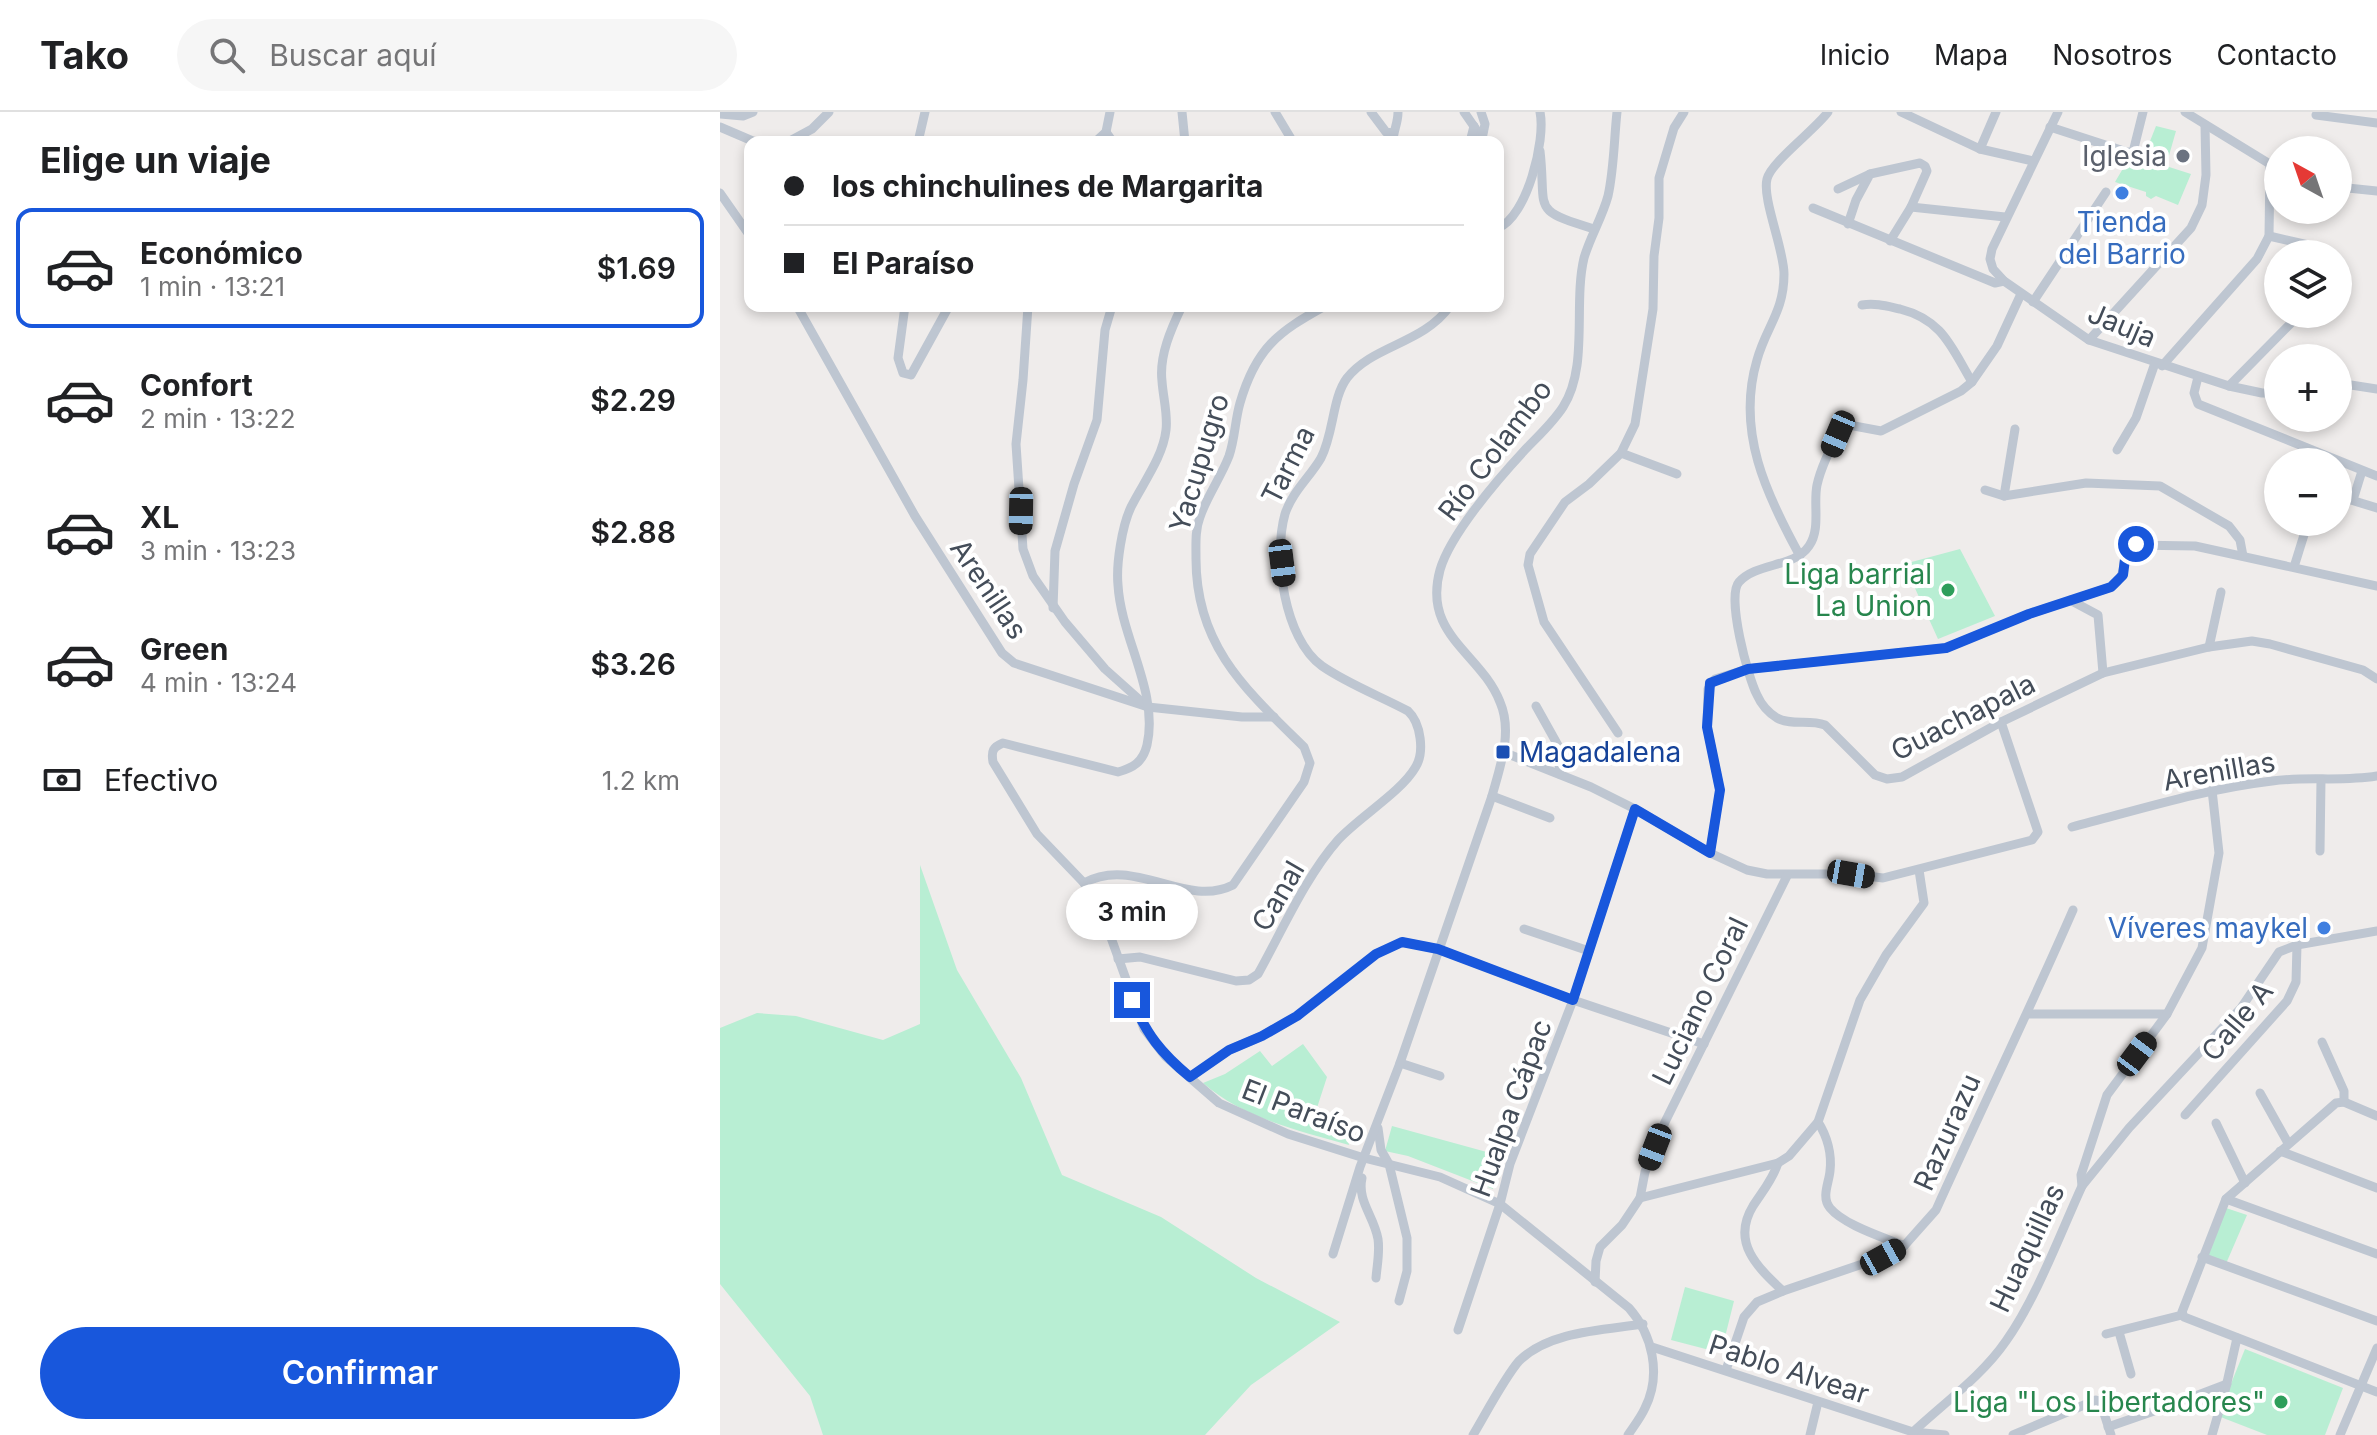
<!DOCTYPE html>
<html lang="es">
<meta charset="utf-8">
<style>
:root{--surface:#fff;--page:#f6f6f6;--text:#202124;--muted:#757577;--line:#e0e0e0;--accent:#1857dc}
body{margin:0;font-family:Inter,sans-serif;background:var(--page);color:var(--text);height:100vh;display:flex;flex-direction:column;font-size:30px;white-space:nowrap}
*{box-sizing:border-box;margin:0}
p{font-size:26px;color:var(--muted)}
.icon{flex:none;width:44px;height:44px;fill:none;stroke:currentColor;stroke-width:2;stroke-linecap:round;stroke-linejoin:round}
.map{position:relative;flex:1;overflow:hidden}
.panel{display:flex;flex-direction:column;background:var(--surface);width:720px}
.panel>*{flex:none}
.guide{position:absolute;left:24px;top:24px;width:760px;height:176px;border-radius:16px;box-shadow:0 4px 12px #0003;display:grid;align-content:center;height:176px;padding:0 40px;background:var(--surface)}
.needle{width:52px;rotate:320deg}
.fabs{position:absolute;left:1544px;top:24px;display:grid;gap:16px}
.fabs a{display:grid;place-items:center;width:88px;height:88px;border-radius:50%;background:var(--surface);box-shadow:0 4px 12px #0003;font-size:40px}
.end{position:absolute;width:36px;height:36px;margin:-18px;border:10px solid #1857dc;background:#fff;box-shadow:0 0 0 4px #fff}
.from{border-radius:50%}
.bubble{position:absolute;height:56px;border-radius:28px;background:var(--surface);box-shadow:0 4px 12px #0003;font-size:26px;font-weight:600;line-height:56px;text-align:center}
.car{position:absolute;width:24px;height:48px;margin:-24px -12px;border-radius:10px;box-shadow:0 0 6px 2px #0007;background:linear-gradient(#222 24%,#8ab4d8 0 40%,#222 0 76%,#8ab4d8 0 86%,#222 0)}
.guide b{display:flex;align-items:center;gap:28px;height:76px;font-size:30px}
.guide b+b{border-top:2px solid var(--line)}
.guide i{width:20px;height:20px;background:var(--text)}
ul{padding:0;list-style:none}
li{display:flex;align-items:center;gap:24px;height:120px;margin:0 16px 12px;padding:0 24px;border:4px solid transparent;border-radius:16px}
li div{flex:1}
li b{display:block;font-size:30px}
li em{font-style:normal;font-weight:600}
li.selected{border-color:var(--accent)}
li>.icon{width:72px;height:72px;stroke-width:1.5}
h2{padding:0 40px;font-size:36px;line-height:96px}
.pay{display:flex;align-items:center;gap:20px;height:88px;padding:0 40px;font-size:30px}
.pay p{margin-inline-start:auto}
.action{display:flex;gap:16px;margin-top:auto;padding:16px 40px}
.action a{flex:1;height:92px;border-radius:48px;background:var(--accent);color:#fff;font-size:32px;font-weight:600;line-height:92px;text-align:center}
header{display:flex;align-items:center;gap:48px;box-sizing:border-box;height:112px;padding:0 40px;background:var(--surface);border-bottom:2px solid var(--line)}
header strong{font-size:38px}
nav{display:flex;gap:44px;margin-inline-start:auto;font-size:28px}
.search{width:560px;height:72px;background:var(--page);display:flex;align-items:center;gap:20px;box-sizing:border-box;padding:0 28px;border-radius:44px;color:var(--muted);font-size:30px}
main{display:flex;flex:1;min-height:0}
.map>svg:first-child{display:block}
.green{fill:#b8eed3}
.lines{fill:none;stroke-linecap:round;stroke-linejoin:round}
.minor{stroke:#bec6d1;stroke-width:9}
.route{stroke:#1857dc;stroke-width:10}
.worship-dot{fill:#6b7280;stroke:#fff;stroke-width:3}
.shop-dot{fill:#3f7fe0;stroke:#fff;stroke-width:3}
.leisure-dot{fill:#2e9e5b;stroke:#fff;stroke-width:3}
.transit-dot{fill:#1a4fb4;stroke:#fff;stroke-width:3}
.labels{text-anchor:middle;stroke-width:8;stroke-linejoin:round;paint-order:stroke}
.worship-label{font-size:28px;fill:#5b616d;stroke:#fff;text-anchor:end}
.shop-label{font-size:28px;fill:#366cbe;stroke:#fff}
.street-label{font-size:28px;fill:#444d59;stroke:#fff}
.leisure-label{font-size:28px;fill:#27864d;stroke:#fff;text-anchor:end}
.transit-label{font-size:28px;fill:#164399;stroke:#fff;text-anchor:start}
</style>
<header>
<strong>Tako</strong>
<div class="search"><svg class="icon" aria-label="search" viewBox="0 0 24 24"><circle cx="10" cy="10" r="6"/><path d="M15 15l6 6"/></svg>Buscar aquí</div>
<nav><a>Inicio</a><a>Mapa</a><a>Nosotros</a><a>Contacto</a></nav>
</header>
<main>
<section class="panel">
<h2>Elige un viaje</h2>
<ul>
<li class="selected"><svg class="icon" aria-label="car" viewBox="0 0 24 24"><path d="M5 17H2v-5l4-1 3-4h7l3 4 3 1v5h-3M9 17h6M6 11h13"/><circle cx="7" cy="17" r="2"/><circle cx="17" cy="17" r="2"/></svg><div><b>Económico</b><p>1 min · 13:21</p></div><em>$1.69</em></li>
<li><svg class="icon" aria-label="car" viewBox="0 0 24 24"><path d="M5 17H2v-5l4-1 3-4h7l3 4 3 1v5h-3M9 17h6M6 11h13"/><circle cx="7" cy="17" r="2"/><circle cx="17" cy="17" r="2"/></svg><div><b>Confort</b><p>2 min · 13:22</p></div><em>$2.29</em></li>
<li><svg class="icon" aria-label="car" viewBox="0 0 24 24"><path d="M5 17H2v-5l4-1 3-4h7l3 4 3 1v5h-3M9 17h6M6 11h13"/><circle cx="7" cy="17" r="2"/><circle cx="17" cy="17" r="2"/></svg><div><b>XL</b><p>3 min · 13:23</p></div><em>$2.88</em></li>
<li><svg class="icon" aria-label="car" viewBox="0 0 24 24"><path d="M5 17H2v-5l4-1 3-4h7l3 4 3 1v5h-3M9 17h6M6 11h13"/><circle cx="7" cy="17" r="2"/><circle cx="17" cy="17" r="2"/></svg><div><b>Green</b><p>4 min · 13:24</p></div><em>$3.26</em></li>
</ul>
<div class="pay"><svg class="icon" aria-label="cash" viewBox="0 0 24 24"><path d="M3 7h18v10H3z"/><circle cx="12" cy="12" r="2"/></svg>Efectivo<p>1.2 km</p></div>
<div class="action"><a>Confirmar</a></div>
</section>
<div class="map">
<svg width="1657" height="1323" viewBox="0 0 1657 1323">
<rect width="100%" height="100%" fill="#efeceb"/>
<g class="green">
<polygon points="1436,14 1456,19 1446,54 1471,62 1458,93 1436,84 1431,87 1426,84 1426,80 1395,70 1408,48 1421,52"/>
<polygon points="1240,437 1275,504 1218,527 1184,452"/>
<polygon points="200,753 237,858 301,966 342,1063 441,1105 536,1166 620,1210 531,1273 485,1323 103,1323 90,1284 0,1172 0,916 37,901 76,904 163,928 200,912"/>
<path d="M 583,932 L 607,965 L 594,1005 L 624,1014 L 629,1033 C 579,1019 523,1006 483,971 L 505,962 L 540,939 L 552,954 Z"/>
<polygon points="672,1014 774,1042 773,1077 688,1044 665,1039"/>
<polygon points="1503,1095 1527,1103 1505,1154 1483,1142"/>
<polygon points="965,1175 1014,1189 1001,1241 951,1228"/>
<polygon points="1525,1237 1623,1276 1605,1323 1547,1323 1498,1304"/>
</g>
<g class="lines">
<g class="minor">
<polyline points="462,0 465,30"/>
<polyline points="555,0 573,30"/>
<polyline points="651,0 666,20 673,21"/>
<polyline points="744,0 762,26"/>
<polyline points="761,0 765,12 762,27"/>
<polyline points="1181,0 1260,37 1313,49"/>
<polyline points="1338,0 1272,137 1270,147 1273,157 1284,169 1369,228 1509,274 1542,281 1558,281"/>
<polyline points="1465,0 1558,57"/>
<polyline points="0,2 23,4 33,0"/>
<polyline points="1596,3 1657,11"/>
<polyline points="0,15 35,30"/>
<polyline points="1330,15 1407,40 1413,40 1423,0"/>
<polyline points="386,20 390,0"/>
<polyline points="68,30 92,17 109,0"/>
<polyline points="198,30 205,0"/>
<polyline points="375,30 386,20 393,30"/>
<path d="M 673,30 C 673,19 678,12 678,0"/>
<polyline points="750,30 754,14"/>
<polyline points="1260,37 1276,0"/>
<path d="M 820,39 C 827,99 809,97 874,117"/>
<polyline points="1618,75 1657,79"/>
<polyline points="1118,77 1150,62"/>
<polyline points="0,81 30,124"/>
<polyline points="1191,95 1285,105"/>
<polyline points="1093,96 1275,171 1284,169"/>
<polyline points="1128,112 1136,88 1150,62 1200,51 1205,54 1207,59 1191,95 1170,129"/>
<path d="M 778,116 C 807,105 826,28 820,0"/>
<polyline points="1549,124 1597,135 1604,142"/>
<path d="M 1301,182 L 1277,234 L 1252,270 L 1241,279 L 1161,319 L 1129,313 L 1121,317 C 1112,333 1101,355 1097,373 C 1093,392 1101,417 1089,434 C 1074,456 1037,450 1019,470 C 1006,484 1028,566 1037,583 C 1041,592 1049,601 1057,606 C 1072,614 1089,607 1105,613 L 1155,663 L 1167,667 L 1182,665 L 1281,610 L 1383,561"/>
<polyline points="1313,190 1386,80"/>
<path d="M 1142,193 C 1156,191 1166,194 1180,197 C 1223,208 1231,235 1252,270"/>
<polyline points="77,194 195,404 282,541 294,551 428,595 522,605 554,605"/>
<polyline points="185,194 178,246 183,261 191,263 229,194"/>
<polyline points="308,194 303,268 296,332 303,437 313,464 345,510 385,557 422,590"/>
<path d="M 462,194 C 451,217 439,244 442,269 C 443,285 448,302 446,318 C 443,345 423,371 411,395 C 402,414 396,452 398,473 C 401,526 439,580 427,633 C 423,650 413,656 398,660 L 283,631 C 273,635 271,639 273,650 L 317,722 L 364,771 L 381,798 L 424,917 L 445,944 L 499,991 L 568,1022 L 644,1046 L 720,1065 L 780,1092 L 909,1196 C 932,1222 942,1262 925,1296 C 921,1305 914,1314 908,1323"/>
<polyline points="1369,228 1471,116 1482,93 1486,63 1485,13"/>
<polyline points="1442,254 1537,147 1549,124 1550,54"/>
<polyline points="1478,265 1474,281 1478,292 1657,364"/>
<polyline points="1618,271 1657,277"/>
<polyline points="1509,274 1580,202"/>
<polyline points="1397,338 1416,306 1435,251"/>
<polyline points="901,341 957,362"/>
<polyline points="1265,378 1284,384 1366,371 1440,374 1509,414 1520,428 1523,444"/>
<polyline points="1284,384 1295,317"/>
<polyline points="1618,384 1657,396"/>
<polyline points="1633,388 1642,359"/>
<path d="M 1080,444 C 1046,382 1016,319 1037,248 C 1046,215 1064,200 1064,162 C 1064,137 1042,87 1047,67 C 1051,50 1096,17 1108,0"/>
<polyline points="1574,455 1588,410"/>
<polyline points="1350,488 1378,503 1383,561 1489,535 1532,529 1550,532 1643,558 1657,567"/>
<polyline points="333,496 335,439 354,372 377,308 385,218 392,194"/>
<polyline points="1489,535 1501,480"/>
<polyline points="816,594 840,637 839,662"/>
<polyline points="898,621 824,510 808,453 810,442 845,390 869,372 901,341 915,312 933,197 934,144 939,106 939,66 954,16 964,0"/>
<polyline points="783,640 871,675 915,697 990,741 1027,758 1047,762 1131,762 1163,766 1312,728 1318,720 1281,610"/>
<polyline points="772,684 830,706"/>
<path d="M 1352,715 C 1418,698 1484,677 1552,669 C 1587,664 1622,670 1657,664"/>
<polyline points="1600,739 1601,668"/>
<path d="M 990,741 L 1000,678 L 987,615 L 988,577 L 995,567 L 1028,557 L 1226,536 L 1309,502 L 1391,475 C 1411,462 1398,445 1412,433 L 1475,434 L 1657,474"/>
<path d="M 364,771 C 414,743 466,797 513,773 L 584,670 L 590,651 L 584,635 C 526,578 476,534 476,447 C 476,432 475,418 480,405 C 487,384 501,365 509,344 C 515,327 515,308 520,291 C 536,236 558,220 605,194"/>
<polyline points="804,817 869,839"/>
<path d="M 398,847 L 420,845 L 516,869 L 529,868 L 538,862 C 562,819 586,764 618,728 C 638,706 681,680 695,656 C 705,641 701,611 688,599 C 660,584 628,572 602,554 C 564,527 553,444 565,402 C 572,380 590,365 601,346 C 614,321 612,286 627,266 C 653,233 703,232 730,194"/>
<polyline points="1308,902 1447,902"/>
<polyline points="1602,930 1624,979 1624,990"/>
<polyline points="680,951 720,964"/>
<polyline points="470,965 509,938 542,924 577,904 656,842 682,830 718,837 853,888 984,932"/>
<polyline points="1540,981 1568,1031"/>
<polyline points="1465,1003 1567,889 1576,870 1577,833"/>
<polyline points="1657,1004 1624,990 1616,991 1506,1087 1462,1200 1464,1205 1657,1280"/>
<path d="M 1098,1010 C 1107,1024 1112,1042 1110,1059 C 1109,1071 1101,1085 1110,1096 C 1124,1113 1163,1125 1184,1134"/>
<polyline points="1496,1011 1525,1071"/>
<polyline points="658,1016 661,1038 669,1052 687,1126 687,1159 679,1189"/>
<polyline points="1560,1039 1657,1076"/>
<path d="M 1058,1051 C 1053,1067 1042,1080 1033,1094 C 1011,1130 1037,1155 1063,1179"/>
<path d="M 642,1066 C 637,1089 654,1104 658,1127 C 660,1140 657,1153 656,1166"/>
<polyline points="1362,1074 1409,1016 1521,896 1559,840 1577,833 1657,819"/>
<polyline points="920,1086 1058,1051 1069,1044 1098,1010 1140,888 1166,843 1204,791 1199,758"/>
<polyline points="1506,1087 1657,1142"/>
<path d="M 613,1142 L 640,1055 L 680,951 L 772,684 C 780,655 793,620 780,590 C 761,541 702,523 720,458 C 730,423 777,368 803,340 C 816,326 832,312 843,295 C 869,255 853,192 864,146 C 870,125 882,106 888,84 C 894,57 894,28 897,0"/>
<polyline points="1482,1145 1657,1209"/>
<polyline points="875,1170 876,1149 880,1135 902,1113 920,1086 925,1060 945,1010 1067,764"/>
<polyline points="738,1218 780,1092 790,1052 853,888 915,697"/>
<polyline points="1399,1220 1411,1262"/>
<polyline points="1386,1222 1462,1203"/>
<polyline points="932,1235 1193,1320 1225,1323"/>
<path d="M 1006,1258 L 1024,1205 L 1037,1190 L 1063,1179 L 1163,1145 L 1184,1134 L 1216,1098 C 1261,998 1309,899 1353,798"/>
<polyline points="1465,1288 1507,1272"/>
<polyline points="1388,1315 1460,1290"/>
<path d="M 1193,1320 C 1224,1291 1262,1264 1286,1229 C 1316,1187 1340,1122 1362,1074 L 1361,1063 L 1387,983 L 1447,902 L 1482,836 L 1499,741 L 1492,678"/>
<path d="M 753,1323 C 765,1303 785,1265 799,1249 C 829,1219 884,1218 923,1212"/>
<polyline points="1090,1323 1098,1290"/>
<polyline points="1293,1323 1376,1288 1380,1289 1391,1323"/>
<polyline points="1492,1323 1506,1275 1517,1226"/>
<polyline points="1620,1323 1657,1236"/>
</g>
</g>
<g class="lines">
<path class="route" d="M 412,888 C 427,923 441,941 470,965 L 509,938 L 542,924 L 577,904 L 656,842 L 682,830 L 718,837 L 853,888 L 915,697 L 990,741 L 1000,678 L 987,615 L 990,571 L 1028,557 L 1226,536 L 1309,502 L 1391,475 L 1403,463 L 1406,439 L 1416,432"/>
</g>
<circle class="worship-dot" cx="1463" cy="44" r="8"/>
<g class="shop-dot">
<circle cx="1402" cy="81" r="8"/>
<circle cx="1604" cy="816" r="8"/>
</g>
<g class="leisure-dot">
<circle cx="1228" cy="478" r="8"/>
<circle cx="1561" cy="1290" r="8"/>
</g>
<rect class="transit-dot" x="775" y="632" width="16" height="16" rx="4"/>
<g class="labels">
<g class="worship-label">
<text x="1447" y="54">Iglesia</text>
</g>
<g class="shop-label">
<text x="1402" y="120">Tienda<tspan x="1402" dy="32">del Barrio</tspan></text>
<text x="1588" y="826" text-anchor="end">Víveres maykel</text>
</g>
<g class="street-label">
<text transform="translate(1402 213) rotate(23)" y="10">Jauja</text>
<text transform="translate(775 338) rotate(-53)" y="10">Río Colambo</text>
<text transform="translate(479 351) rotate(-73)" y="10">Yacupugro</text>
<text transform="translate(568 353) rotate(-63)" y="10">Tarma</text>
<text transform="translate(269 477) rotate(56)" y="10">Arenillas</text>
<text transform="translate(1243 605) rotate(-27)" y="10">Guachapala</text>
<text transform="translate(1499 659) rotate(-10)" y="10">Arenillas</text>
<text transform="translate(558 784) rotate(-60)" y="10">Canal</text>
<text transform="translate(980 889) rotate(-64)" y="10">Luciano Coral</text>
<text transform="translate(1517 909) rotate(-50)" y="10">Calle A</text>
<text transform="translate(791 996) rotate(-70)" y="10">Hualpa Cápac</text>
<text transform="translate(584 999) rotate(21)" y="10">El Paraíso</text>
<text transform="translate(1227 1020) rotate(-66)" y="10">Razurazu</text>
<text transform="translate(1307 1136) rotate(-65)" y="10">Huaquillas</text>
<text transform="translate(1069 1257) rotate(18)" y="10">Pablo Alvear</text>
</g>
<g class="leisure-label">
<text x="1212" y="472">Liga barrial<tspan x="1212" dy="32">La Union</tspan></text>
<text x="1545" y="1300">Liga "Los Libertadores"</text>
</g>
<g class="transit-label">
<text x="799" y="650">Magadalena</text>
</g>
</g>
</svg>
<div class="fabs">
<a><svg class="needle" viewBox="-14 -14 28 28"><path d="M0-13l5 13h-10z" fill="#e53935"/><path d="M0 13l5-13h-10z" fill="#757577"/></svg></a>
<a><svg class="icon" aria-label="layers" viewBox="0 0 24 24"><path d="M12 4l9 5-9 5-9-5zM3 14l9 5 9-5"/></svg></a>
<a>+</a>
<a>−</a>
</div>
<i class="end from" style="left:1416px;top:432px"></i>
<i class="end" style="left:412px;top:888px"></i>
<div class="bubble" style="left:346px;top:772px;width:132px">3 min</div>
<i class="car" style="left:1118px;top:322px;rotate:203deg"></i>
<i class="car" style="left:301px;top:399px;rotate:181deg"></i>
<i class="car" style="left:562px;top:451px;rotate:173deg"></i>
<i class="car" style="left:1131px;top:762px;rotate:100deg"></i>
<i class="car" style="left:1417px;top:942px;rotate:37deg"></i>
<i class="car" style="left:935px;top:1035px;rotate:201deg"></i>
<i class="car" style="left:1163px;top:1145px;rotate:61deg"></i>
<div class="guide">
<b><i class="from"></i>los chinchulines de Margarita</b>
<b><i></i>El Paraíso</b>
</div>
</div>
</main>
